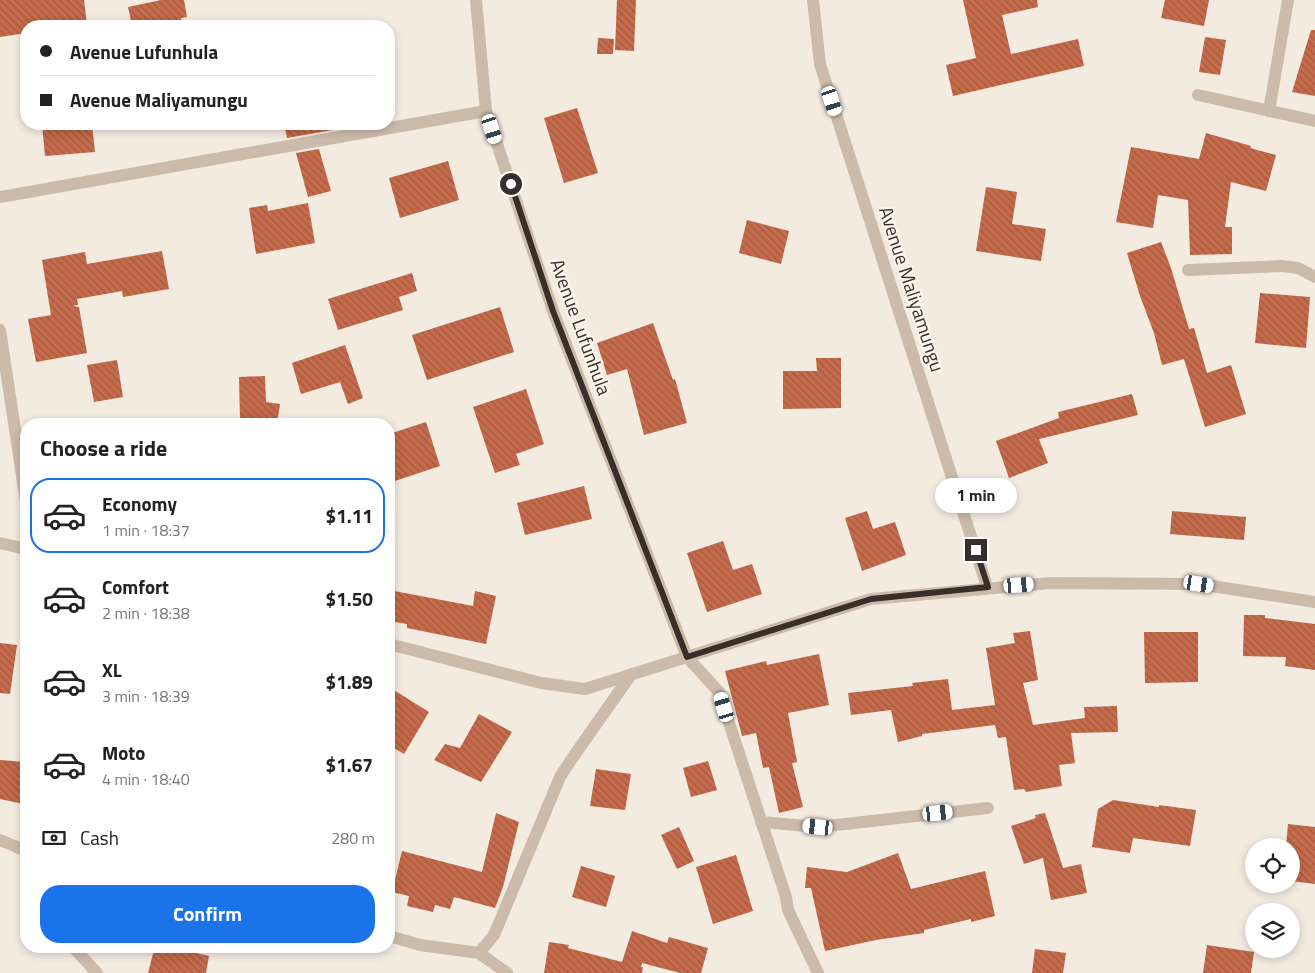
<!DOCTYPE html>
<meta charset="utf-8">
<style>
:root{--surface:#fff;--page:#f6f6f6;--text:#222;--muted:#767676;--line:#e0e0e0;--accent:#1a73e8}
body{margin:0;font-family:"Titillium Web",sans-serif;background:var(--page);color:var(--text);height:100vh;display:flex;flex-direction:column;font-size:19px;white-space:nowrap}
*{box-sizing:border-box;margin:0}
p{font-size:16px;color:var(--muted)}
.icon{flex:none;width:28px;height:28px;fill:none;stroke:currentColor;stroke-width:2;stroke-linecap:round;stroke-linejoin:round}
.map{position:relative;flex:1;overflow:hidden}
.panel{position:absolute;left:20px;top:418px;width:375px;height:535px;display:flex;flex-direction:column;background:var(--surface);border-radius:20px;box-shadow:0 2px 8px #0003}
.panel>*{flex:none}
.hud{position:absolute;left:20px;top:20px;width:375px;height:110px;border-radius:20px;box-shadow:0 2px 8px #0003;display:grid;align-content:center;height:110px;padding:0 20px;background:var(--surface)}
.controls{position:absolute;left:1245px;top:838px;display:grid;gap:10px}
.controls a{display:grid;place-items:center;width:55px;height:55px;border-radius:50%;background:var(--surface);box-shadow:0 2px 8px #0003;font-size:25px}
.end{position:absolute;width:22px;height:22px;margin:-11px;border:6px solid #392f2a;background:#fff;box-shadow:0 0 0 2px #fff}
.from{border-radius:50%}
.bubble{position:absolute;height:35px;border-radius:18px;background:var(--surface);box-shadow:0 2px 8px #0003;font-size:16px;font-weight:700;line-height:35px;text-align:center}
.car{position:absolute;width:15px;height:30px;margin:-15px -8px;border-radius:6px;box-shadow:0 0 4px 1px #0007;background:linear-gradient(#fff 24%,#345 0 40%,#fff 0 76%,#345 0 86%,#fff 0)}
.hud b{display:flex;align-items:center;gap:18px;height:48px;font-size:19px}
.hud b+b{border-top:1px solid var(--line)}
.hud i{width:12px;height:12px;background:var(--text)}
ul{padding:0;list-style:none}
li{display:flex;align-items:center;gap:15px;height:75px;margin:0 10px 8px;padding:0 10px;border:2px solid transparent;border-radius:20px}
li div{flex:1}
li b{display:block;font-size:19px}
li em{font-style:normal;font-weight:700}
li.on{border-color:var(--accent)}
li>.icon{width:45px;height:45px;stroke-width:1.5}
h2{padding:0 20px;font-size:22px;line-height:60px}
.pay{display:flex;align-items:center;gap:12px;height:55px;padding:0 20px;font-size:19px}
.pay p{margin-inline-start:auto}
.button{display:flex;gap:10px;margin-top:auto;padding:10px 20px}
.button a{flex:1;height:58px;border-radius:20px;background:var(--accent);color:#fff;font-size:20px;font-weight:700;line-height:58px;text-align:center}
.map>svg:first-child{display:block}
.building{fill:url(#building-back-hatch)}
.lines{fill:none;stroke-linecap:round;stroke-linejoin:round}
.street{stroke:#ccbbab;stroke-width:12}
.route{stroke:#392f2a;stroke-width:6}
.labels{text-anchor:middle;stroke-width:5;stroke-linejoin:round;paint-order:stroke}
.street-label{font-size:19px;fill:#392f2a;stroke:#faf4ed}
</style>
<div class="map">
<svg width="1315" height="973" viewBox="0 0 1315 973">
<defs>
<pattern id="building-back-hatch" width="6" height="6" patternUnits="userSpaceOnUse" patternTransform="scale(1.25)"><rect width="6" height="6" fill="#c56b4c"/><path d="M-1 5l2 2M0 0l6 6M5-1l2 2" fill="none" stroke="#a1583f"/></pattern>
</defs>
<rect width="100%" height="100%" fill="#f3eae0"/>
<g class="building">
<polygon points="0,0 84,0 87,24 74,26 26,26 26,33 0,37"/>
<polygon points="161,0 184,0 187,17 181,18 183,26 132,26 128,7"/>
<polygon points="617,0 636,0 634,51 615,50"/>
<polygon points="963,0 1037,0 1038,7 1002,15 1011,54 1078,39 1084,66 953,96 946,65 976,58"/>
<polygon points="1165,0 1209,0 1204,26 1161,18"/>
<polygon points="1311,30 1315,30 1315,96 1292,92"/>
<polygon points="1205,37 1226,40 1220,75 1199,72"/>
<polygon points="598,38 614,39 613,54 597,54"/>
<polygon points="577,108 598,173 564,183 544,118"/>
<polygon points="42,124 92,124 95,152 45,156"/>
<polygon points="284,124 344,124 344,128 287,138"/>
<polygon points="1206,133 1251,146 1250,148 1276,155 1266,191 1231,182 1225,227 1232,227 1232,254 1190,255 1188,200 1158,195 1153,228 1116,222 1131,147 1199,159"/>
<polygon points="319,149 331,191 308,197 296,153"/>
<polygon points="448,161 459,200 400,218 389,178"/>
<polygon points="986,187 1017,192 1012,224 1046,229 1041,261 976,251"/>
<polygon points="308,203 315,243 256,254 249,208 267,205 268,211"/>
<polygon points="747,220 789,231 781,264 739,253"/>
<polygon points="1161,242 1171,268 1189,329 1194,328 1207,373 1231,365 1246,414 1205,427 1184,359 1162,365 1154,333 1140,296 1127,253"/>
<polygon points="162,251 169,289 123,297 122,291 77,299 78,305 72,306 79,307 87,353 36,362 28,319 51,315 42,260 85,252 87,264"/>
<polygon points="412,273 417,291 399,297 403,310 338,330 328,299"/>
<polygon points="1260,293 1310,297 1306,348 1255,343"/>
<polygon points="500,307 514,352 427,380 412,335"/>
<polygon points="653,323 673,380 675,379 687,423 644,435 627,369 607,375 597,343"/>
<polygon points="345,345 363,398 348,404 340,382 301,394 292,363"/>
<polygon points="816,358 841,358 841,408 783,409 783,371 817,371"/>
<polygon points="117,360 123,397 94,402 87,365"/>
<polygon points="265,376 266,402 280,404 277,424 265,424 240,420 239,377"/>
<polygon points="526,389 544,444 516,454 520,465 495,473 473,407"/>
<polygon points="1132,394 1138,415 1039,439 1048,463 1009,478 996,441 1059,418 1058,412"/>
<polygon points="426,422 440,466 389,483 389,434"/>
<polygon points="584,486 592,519 525,535 517,503"/>
<polygon points="867,511 873,529 895,522 906,555 862,571 845,518"/>
<polygon points="1172,511 1246,517 1244,540 1170,534"/>
<polygon points="723,541 733,570 752,564 762,594 707,612 687,553"/>
<polygon points="389,590 473,606 475,591 496,596 486,644 407,628 407,624 389,621"/>
<polygon points="1244,615 1265,615 1265,618 1315,624 1315,670 1285,666 1286,657 1243,656"/>
<polygon points="1030,631 1038,680 1023,683 1033,725 1085,718 1084,707 1117,706 1118,732 1071,733 1075,763 1059,765 1062,786 1026,792 1024,789 1014,790 1006,737 998,738 995,725 922,734 922,736 898,742 891,710 851,715 848,693 913,686 912,683 948,679 952,710 995,705 986,648 1015,643 1013,633"/>
<polygon points="1144,632 1198,632 1198,682 1145,683"/>
<polygon points="0,643 17,645 10,694 0,693"/>
<polygon points="819,654 829,705 788,713 797,762 792,763 803,807 779,813 769,767 763,768 756,733 742,736 725,671 766,661 767,665"/>
<polygon points="389,687 429,712 404,754 389,745"/>
<polygon points="479,714 512,732 481,782 434,760 445,744 460,748"/>
<polygon points="0,760 26,762 26,801 24,800 23,804 0,799"/>
<polygon points="708,761 717,790 691,797 683,768"/>
<polygon points="596,769 631,774 625,810 590,806"/>
<polygon points="1113,800 1159,807 1159,805 1196,810 1190,846 1133,838 1130,853 1092,847 1098,809"/>
<polygon points="496,813 519,822 503,887 495,908 454,897 450,909 435,905 433,912 407,906 409,896 392,892 402,851 482,872"/>
<polygon points="1045,813 1063,868 1081,864 1087,893 1051,900 1043,858 1024,864 1011,826 1036,818 1035,815"/>
<polygon points="1288,824 1315,827 1315,884 1291,881 1291,846 1286,846"/>
<polygon points="679,827 694,861 677,869 661,835"/>
<polygon points="898,853 911,889 985,871 995,916 971,922 971,919 924,930 924,933 876,940 825,951 811,888 805,888 807,867 847,872"/>
<polygon points="736,855 753,911 713,924 696,867"/>
<polygon points="581,866 615,876 606,907 572,897"/>
<polygon points="632,931 667,943 669,937 708,948 701,973 680,973 642,963 641,967 643,967 642,973 544,973 549,942 569,945 568,948 622,962"/>
<polygon points="1207,945 1254,952 1251,973 1203,973"/>
<polygon points="155,946 176,946 175,948 209,956 206,973 148,973"/>
<polygon points="1035,949 1066,953 1063,973 1032,973"/>
</g>
<g class="lines">
<g class="street">
<polyline points="476,0 486,111 553,311 687,657 719,692 786,897 788,910 818,973"/>
<polyline points="813,0 820,64 987,587"/>
<polyline points="1198,95 1315,121"/>
<polyline points="1269,111 1288,0"/>
<polyline points="0,197 486,111"/>
<polyline points="1188,270 1282,266 1298,268 1315,277"/>
<polyline points="0,330 26,502"/>
<polyline points="0,543 26,549"/>
<polyline points="389,644 541,683 585,689 871,599 1051,583 1199,584 1315,602"/>
<polyline points="761,822 818,827 988,808"/>
<polyline points="0,840 24,850"/>
<polyline points="389,936 420,945 479,953 494,935 560,777 571,760 630,676"/>
<polyline points="72,946 97,973"/>
<polyline points="479,953 507,973"/>
</g>
</g>
<g class="lines">
<polyline class="route" points="511,184 553,311 687,657 871,599 988,587 976,550"/>
</g>
<g class="labels">
<g class="street-label">
<text transform="translate(912 289) rotate(72)" y="7">Avenue Maliyamungu</text>
<text transform="translate(581 327) rotate(70)" y="7">Avenue Lufunhula</text>
</g>
</g>
</svg>
<div class="controls">
<a><svg class="icon" aria-label="locate" viewBox="0 0 24 24"><circle cx="12" cy="12" r="6"/><path d="M12 2v4M12 18v4M2 12h4M18 12h4"/></svg></a>
<a><svg class="icon" aria-label="layers" viewBox="0 0 24 24"><path d="M12 4l9 5-9 5-9-5zM3 14l9 5 9-5"/></svg></a>
</div>
<i class="end from" style="left:511px;top:184px"></i>
<i class="end" style="left:976px;top:550px"></i>
<div class="bubble" style="left:935px;top:478px;width:82px">1 min</div>
<i class="car" style="left:832px;top:101px;rotate:162deg"></i>
<i class="car" style="left:492px;top:129px;rotate:162deg"></i>
<i class="car" style="left:1199px;top:584px;rotate:99deg"></i>
<i class="car" style="left:1019px;top:585px;rotate:86deg"></i>
<i class="car" style="left:724px;top:707px;rotate:343deg"></i>
<i class="car" style="left:938px;top:813px;rotate:84deg"></i>
<i class="car" style="left:818px;top:827px;rotate:276deg"></i>
<div class="hud">
<b><i class="from"></i>Avenue Lufunhula</b>
<b><i></i>Avenue Maliyamungu</b>
</div>
<section class="panel">
<h2>Choose a ride</h2>
<ul>
<li class="on"><svg class="icon" aria-label="car" viewBox="0 0 24 24"><path d="M5 17H2v-5l4-1 3-4h7l3 4 3 1v5h-3M9 17h6M6 11h13"/><circle cx="7" cy="17" r="2"/><circle cx="17" cy="17" r="2"/></svg><div><b>Economy</b><p>1 min · 18:37</p></div><em>$1.11</em></li>
<li><svg class="icon" aria-label="car" viewBox="0 0 24 24"><path d="M5 17H2v-5l4-1 3-4h7l3 4 3 1v5h-3M9 17h6M6 11h13"/><circle cx="7" cy="17" r="2"/><circle cx="17" cy="17" r="2"/></svg><div><b>Comfort</b><p>2 min · 18:38</p></div><em>$1.50</em></li>
<li><svg class="icon" aria-label="car" viewBox="0 0 24 24"><path d="M5 17H2v-5l4-1 3-4h7l3 4 3 1v5h-3M9 17h6M6 11h13"/><circle cx="7" cy="17" r="2"/><circle cx="17" cy="17" r="2"/></svg><div><b>XL</b><p>3 min · 18:39</p></div><em>$1.89</em></li>
<li><svg class="icon" aria-label="car" viewBox="0 0 24 24"><path d="M5 17H2v-5l4-1 3-4h7l3 4 3 1v5h-3M9 17h6M6 11h13"/><circle cx="7" cy="17" r="2"/><circle cx="17" cy="17" r="2"/></svg><div><b>Moto</b><p>4 min · 18:40</p></div><em>$1.67</em></li>
</ul>
<div class="pay"><svg class="icon" aria-label="cash" viewBox="0 0 24 24"><path d="M3 7h18v10H3z"/><circle cx="12" cy="12" r="2"/></svg>Cash<p>280 m</p></div>
<div class="button"><a>Confirm</a></div>
</section>
</div>
